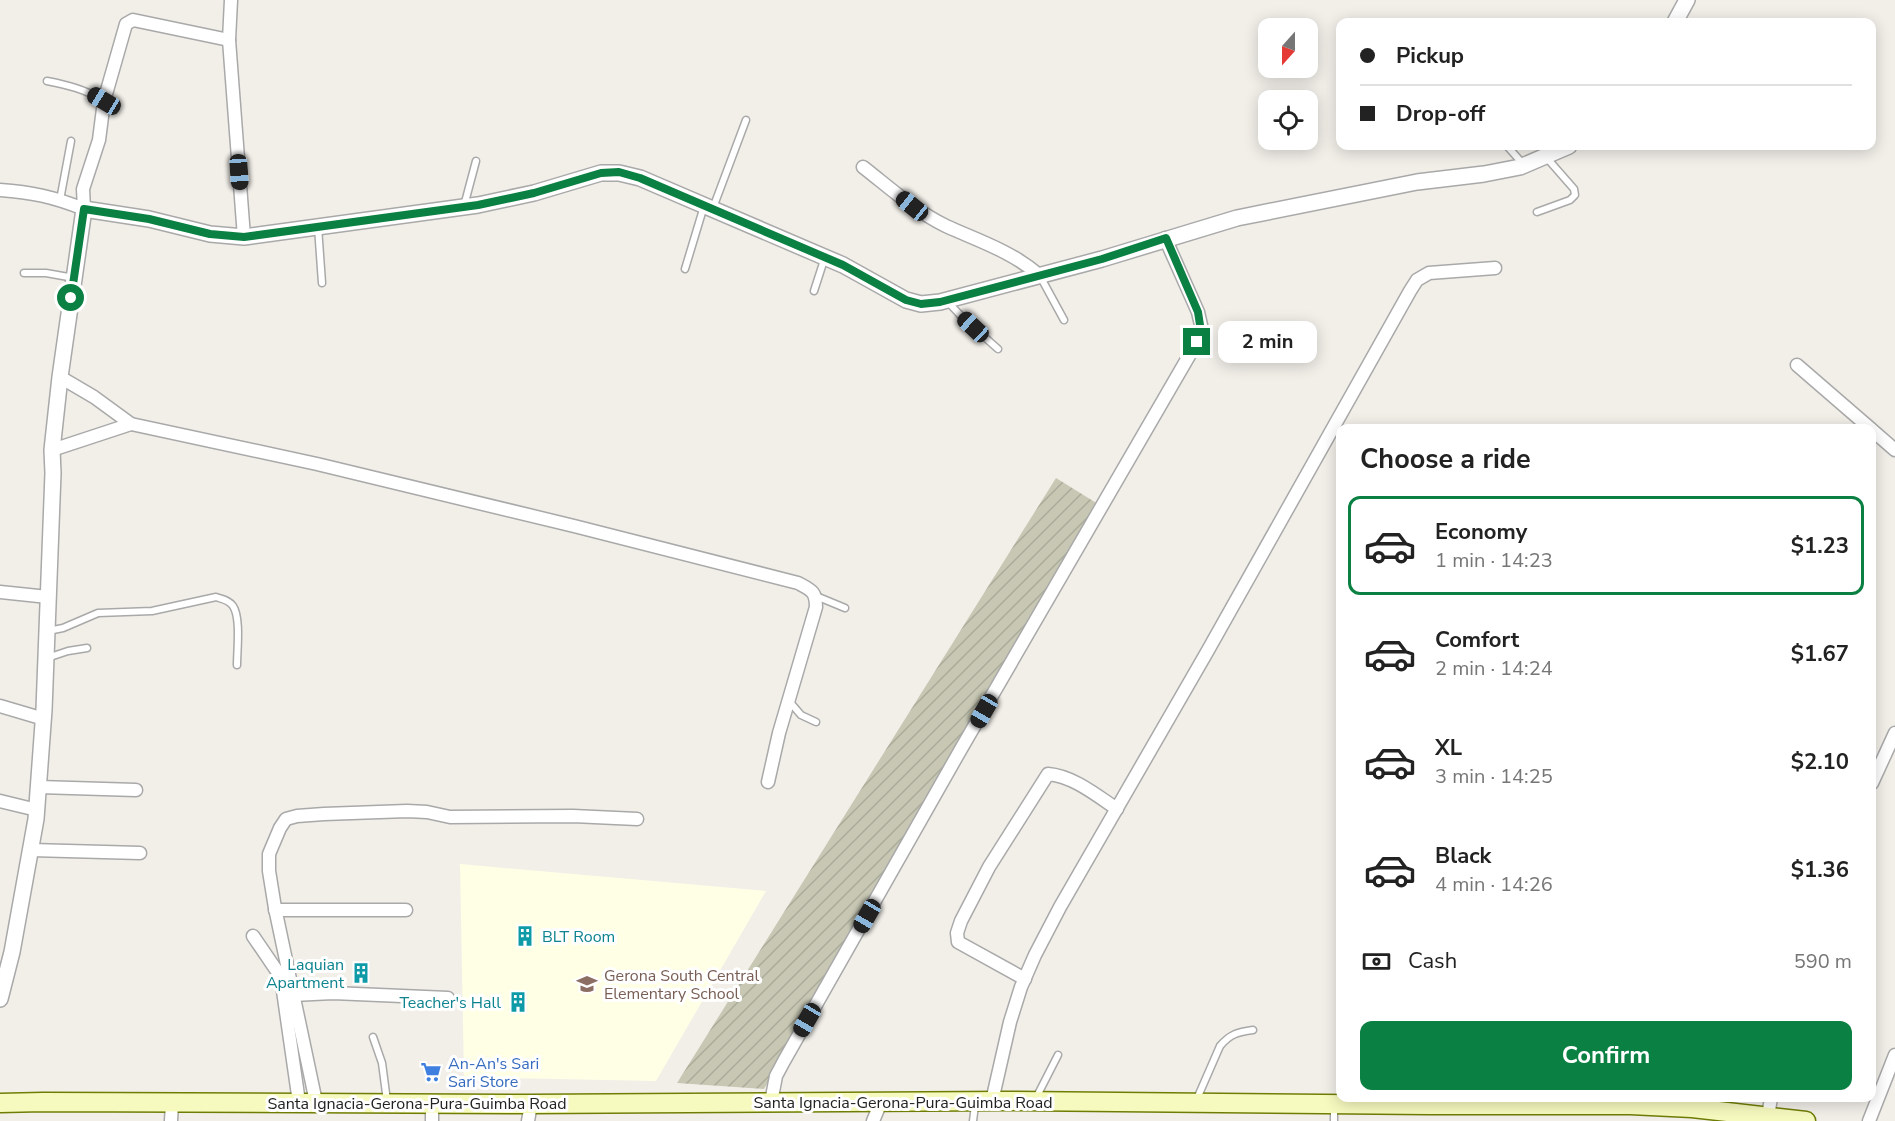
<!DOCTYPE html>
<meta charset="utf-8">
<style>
:root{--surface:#fff;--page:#f2f2f2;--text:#222;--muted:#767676;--line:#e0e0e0;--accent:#0b8043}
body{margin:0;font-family:"Nunito Sans",sans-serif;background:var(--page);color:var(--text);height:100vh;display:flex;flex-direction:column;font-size:22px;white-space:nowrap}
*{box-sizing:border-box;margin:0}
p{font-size:20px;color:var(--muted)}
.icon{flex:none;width:33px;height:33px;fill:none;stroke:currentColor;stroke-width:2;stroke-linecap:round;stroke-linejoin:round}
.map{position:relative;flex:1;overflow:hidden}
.details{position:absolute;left:1336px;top:424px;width:540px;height:678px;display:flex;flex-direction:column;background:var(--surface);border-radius:12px;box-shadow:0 3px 15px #0003}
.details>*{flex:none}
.guide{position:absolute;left:1336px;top:18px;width:540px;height:132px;border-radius:12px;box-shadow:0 3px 15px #0003;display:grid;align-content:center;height:132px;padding:0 24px;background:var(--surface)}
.needle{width:39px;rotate:201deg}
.buttons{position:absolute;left:1258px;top:18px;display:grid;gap:12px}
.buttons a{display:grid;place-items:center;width:60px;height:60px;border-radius:12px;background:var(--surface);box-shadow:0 3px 15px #0003;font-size:30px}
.end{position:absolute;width:27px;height:27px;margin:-14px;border:8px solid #0b8043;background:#fff;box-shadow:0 0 0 3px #fff}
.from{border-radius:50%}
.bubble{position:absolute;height:42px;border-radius:12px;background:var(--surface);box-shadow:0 3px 15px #0003;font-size:20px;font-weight:700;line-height:42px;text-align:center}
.car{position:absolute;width:18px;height:36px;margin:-18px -9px;border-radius:8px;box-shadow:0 0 4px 2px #0007;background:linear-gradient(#222 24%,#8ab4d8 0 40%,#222 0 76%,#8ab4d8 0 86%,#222 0)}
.guide b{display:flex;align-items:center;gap:21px;height:57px;font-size:22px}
.guide b+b{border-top:2px solid var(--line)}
.guide i{width:15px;height:15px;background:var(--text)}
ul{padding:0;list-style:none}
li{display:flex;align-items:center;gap:18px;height:99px;margin:0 12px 9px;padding:0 12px;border:3px solid transparent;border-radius:12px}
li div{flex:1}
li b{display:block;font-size:22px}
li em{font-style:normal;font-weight:700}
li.on{border-color:var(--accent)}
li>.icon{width:54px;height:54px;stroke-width:1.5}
h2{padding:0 24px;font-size:27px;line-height:72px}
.pay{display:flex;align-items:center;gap:15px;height:66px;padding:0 24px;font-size:22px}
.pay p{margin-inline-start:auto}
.cta{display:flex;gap:12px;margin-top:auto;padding:12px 24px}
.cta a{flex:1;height:69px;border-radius:12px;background:var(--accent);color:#fff;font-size:24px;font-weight:700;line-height:69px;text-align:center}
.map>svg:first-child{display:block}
.education{fill:#ffffe5}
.construction{fill:url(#construction-furrows)}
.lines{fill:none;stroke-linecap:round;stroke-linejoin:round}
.service-casing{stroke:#a9a9a9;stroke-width:9}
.minor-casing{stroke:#a9a9a9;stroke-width:15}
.tertiary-casing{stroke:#a9a9a9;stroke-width:18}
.secondary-casing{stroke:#707d05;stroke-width:21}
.service{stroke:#fff;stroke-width:6}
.minor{stroke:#fff;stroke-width:12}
.tertiary{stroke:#fff;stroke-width:15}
.secondary{stroke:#f7fabf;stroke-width:18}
.route{stroke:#0b8043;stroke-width:8}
.labels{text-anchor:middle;stroke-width:6;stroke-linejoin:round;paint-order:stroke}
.culture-label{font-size:16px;fill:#0d838f;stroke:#fff;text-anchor:end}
.education-label{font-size:16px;fill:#785e54;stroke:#fff;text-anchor:start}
.shop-label{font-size:16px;fill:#366cbe;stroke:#fff;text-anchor:start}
.street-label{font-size:16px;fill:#222;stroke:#fff}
</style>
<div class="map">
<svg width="1895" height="1121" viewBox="0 0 1895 1121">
<defs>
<pattern id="construction-furrows" width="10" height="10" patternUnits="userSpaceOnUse" patternTransform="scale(1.5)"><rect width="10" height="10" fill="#c7c7b4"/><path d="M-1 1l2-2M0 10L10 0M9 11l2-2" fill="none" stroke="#abab9a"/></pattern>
</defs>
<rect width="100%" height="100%" fill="#f2efe9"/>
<polygon class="education" points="460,864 766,891 656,1081 464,1077"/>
<polygon class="construction" points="1056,478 1098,504 764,1089 677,1083"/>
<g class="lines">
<g class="service-casing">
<g id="service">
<path d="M 47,81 C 67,85 85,89 104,101"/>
<polyline points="1507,146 1524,165"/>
<polyline points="60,200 71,141"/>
<polyline points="464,206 476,161"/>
<polyline points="713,208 746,120"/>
<polyline points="1537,212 1570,200 1575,195 1574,189 1546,157"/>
<polyline points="318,227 322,283"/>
<polyline points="685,269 704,206"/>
<polyline points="24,273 46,273 74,278"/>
<polyline points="1040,276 1064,320"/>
<polyline points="814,291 825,257"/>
<polyline points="947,301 962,317 998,349"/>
<polyline points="816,596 845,608"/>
<path d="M 48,631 L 63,628 L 98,613 L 152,611 L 216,597 C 222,599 229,600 233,606 C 241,618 237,650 237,665"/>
<polyline points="47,658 68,651 87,648"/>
<polyline points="789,701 801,715 816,722"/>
<polyline points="373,1037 382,1063 387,1101"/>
<polyline points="1036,1098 1058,1055"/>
<path d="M 1196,1101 L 1220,1046 C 1230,1034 1238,1032 1253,1030"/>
<polyline points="1334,1107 1334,1121"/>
<polyline points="973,1121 975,1105"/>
</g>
</g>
<g class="minor-casing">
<g id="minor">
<polyline points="231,0 229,40 244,237"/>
<path d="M 863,167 C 890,188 915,211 946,226 C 979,241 1011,251 1039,275"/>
<path d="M 0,190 C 31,192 54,197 84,209 L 83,189 L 99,140 L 104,101 L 126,24 L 133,20 L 229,40"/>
<polyline points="1797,365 1871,429"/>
<polyline points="60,377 94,397 131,424"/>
<polyline points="1872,430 1895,450"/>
<path d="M 52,450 L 131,424 L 317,464 L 574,526 L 798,583 C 811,590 816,591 816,607 L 779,733 L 768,782"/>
<polyline points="0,592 48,597"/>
<polyline points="0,706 44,719"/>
<polyline points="1872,783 1895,733"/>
<polyline points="39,787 136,790"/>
<polyline points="0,801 37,810"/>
<polyline points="31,850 140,853"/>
<polyline points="275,910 406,910"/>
<polyline points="253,936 281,977 299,1102"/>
<path d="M 1025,979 L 958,942 L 957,933 L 961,921 L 989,867 L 1048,774 C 1073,776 1096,795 1117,809"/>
<polyline points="293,995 333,993 448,998"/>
<polyline points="992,1101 1010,1022 1021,987 1035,955 1060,907 1207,652 1410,291 1417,280 1429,273 1495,268"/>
<polyline points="316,1102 275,908 269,871 269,854 280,828 286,819 297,816 324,814 407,811 427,812 450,817 573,816 637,819"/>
<polyline points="771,1102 776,1076 784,1061 961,749 1197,342 1201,325 1198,312 1165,238"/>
<polyline points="1768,1116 1771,1098"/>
<polyline points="171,1121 172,1103"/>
<polyline points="432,1121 432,1104"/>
<polyline points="528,1121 531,1104"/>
<polyline points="873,1121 881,1102"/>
<polyline points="1869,1121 1895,1055"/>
</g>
</g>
<g class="tertiary-casing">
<g id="tertiary">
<polyline points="1675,22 1687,0"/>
<polyline points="0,999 12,952 36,819 44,710 53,473 52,450 60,377 84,209 149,219 210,234 244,237 478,205 534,193 601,173 619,173 640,178 843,265 906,300 921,304 940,302 1102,259 1237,218 1417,182 1484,174 1520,167 1569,146"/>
</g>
</g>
<g class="secondary-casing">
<polyline id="secondary" points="0,1103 43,1102 531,1104 1005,1101 1429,1105 1630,1105 1692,1108 1806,1121"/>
</g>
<use href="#service" class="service"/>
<use href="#minor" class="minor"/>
<use href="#tertiary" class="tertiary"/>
<use href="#secondary" class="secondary"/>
</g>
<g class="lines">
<polyline class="route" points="71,298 84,209 149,219 210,234 244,237 478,205 534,193 601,173 619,172 640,178 843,265 906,300 921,304 940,302 1102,259 1166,238 1198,312 1200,325 1197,342"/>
</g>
<defs>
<g id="building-bare" transform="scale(1.62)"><path d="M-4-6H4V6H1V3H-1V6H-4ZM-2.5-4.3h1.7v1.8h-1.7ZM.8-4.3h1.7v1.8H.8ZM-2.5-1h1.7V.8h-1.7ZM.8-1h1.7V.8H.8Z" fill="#0f9aa8" stroke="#fff" stroke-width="2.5" paint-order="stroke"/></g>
<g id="school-bare" transform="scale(1.62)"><path d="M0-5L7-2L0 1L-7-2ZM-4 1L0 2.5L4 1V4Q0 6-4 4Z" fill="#8d6e63" stroke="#fff" stroke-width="2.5" paint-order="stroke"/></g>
<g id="supermarket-bare" transform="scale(1.62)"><path d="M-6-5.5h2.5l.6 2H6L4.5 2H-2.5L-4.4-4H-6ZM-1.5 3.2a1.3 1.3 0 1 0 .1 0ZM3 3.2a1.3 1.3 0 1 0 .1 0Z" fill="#3f7fe0" stroke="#fff" stroke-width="2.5" paint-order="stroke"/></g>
</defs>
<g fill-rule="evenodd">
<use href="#building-bare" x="525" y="936"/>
<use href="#building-bare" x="361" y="973"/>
<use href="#school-bare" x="587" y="984"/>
<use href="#building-bare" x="518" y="1002"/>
<use href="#supermarket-bare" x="431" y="1072"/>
</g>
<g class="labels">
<g class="culture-label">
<text x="542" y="942" text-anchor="start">BLT Room</text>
<text x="344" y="970">Laquian<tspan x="344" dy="18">Apartment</tspan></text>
<text x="501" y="1008">Teacher's Hall</text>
</g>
<g class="education-label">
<text x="604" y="981">Gerona South Central<tspan x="604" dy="18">Elementary School</tspan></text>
</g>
<g class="shop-label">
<text x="448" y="1069">An-An's Sari<tspan x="448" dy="18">Sari Store</tspan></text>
</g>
<g class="street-label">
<text x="903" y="1108">Santa Ignacia-Gerona-Pura-Guimba Road</text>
<text x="417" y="1109">Santa Ignacia-Gerona-Pura-Guimba Road</text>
</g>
</g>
</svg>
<div class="buttons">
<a><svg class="needle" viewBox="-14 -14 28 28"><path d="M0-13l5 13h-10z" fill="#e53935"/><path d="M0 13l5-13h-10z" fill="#767676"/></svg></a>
<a><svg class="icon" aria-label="locate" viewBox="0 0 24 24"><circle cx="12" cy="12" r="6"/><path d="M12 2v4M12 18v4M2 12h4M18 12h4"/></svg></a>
</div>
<i class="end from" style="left:71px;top:298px"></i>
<i class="end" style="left:1197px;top:342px"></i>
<div class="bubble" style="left:1218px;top:321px;width:99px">2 min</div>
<i class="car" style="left:104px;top:101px;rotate:301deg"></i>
<i class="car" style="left:239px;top:172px;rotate:176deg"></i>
<i class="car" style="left:912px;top:206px;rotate:309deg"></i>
<i class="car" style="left:973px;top:327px;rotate:313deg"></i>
<i class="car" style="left:984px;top:711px;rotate:210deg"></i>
<i class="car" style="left:867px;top:916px;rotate:210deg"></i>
<i class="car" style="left:807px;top:1020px;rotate:210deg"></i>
<div class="guide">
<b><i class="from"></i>Pickup</b>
<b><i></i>Drop-off</b>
</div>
<section class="details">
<h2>Choose a ride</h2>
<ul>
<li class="on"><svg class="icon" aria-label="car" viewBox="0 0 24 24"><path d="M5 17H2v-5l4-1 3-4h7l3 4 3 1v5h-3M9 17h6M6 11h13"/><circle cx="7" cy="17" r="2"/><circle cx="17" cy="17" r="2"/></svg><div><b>Economy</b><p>1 min · 14:23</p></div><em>$1.23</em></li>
<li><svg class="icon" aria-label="car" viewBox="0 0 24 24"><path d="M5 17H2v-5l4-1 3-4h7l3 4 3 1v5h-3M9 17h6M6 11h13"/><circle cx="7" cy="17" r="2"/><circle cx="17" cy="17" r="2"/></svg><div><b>Comfort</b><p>2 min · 14:24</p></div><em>$1.67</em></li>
<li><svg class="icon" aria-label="car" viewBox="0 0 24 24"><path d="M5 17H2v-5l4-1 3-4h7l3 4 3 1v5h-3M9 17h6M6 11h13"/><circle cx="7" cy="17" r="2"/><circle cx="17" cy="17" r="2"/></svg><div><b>XL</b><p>3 min · 14:25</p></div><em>$2.10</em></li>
<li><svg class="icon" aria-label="car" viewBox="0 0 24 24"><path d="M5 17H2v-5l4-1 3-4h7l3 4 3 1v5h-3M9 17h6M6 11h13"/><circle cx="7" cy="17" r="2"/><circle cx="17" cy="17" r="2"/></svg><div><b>Black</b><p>4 min · 14:26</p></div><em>$1.36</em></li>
</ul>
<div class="pay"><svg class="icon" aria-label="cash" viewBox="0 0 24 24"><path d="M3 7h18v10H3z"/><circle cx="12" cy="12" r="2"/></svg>Cash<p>590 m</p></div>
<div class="cta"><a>Confirm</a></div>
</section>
</div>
